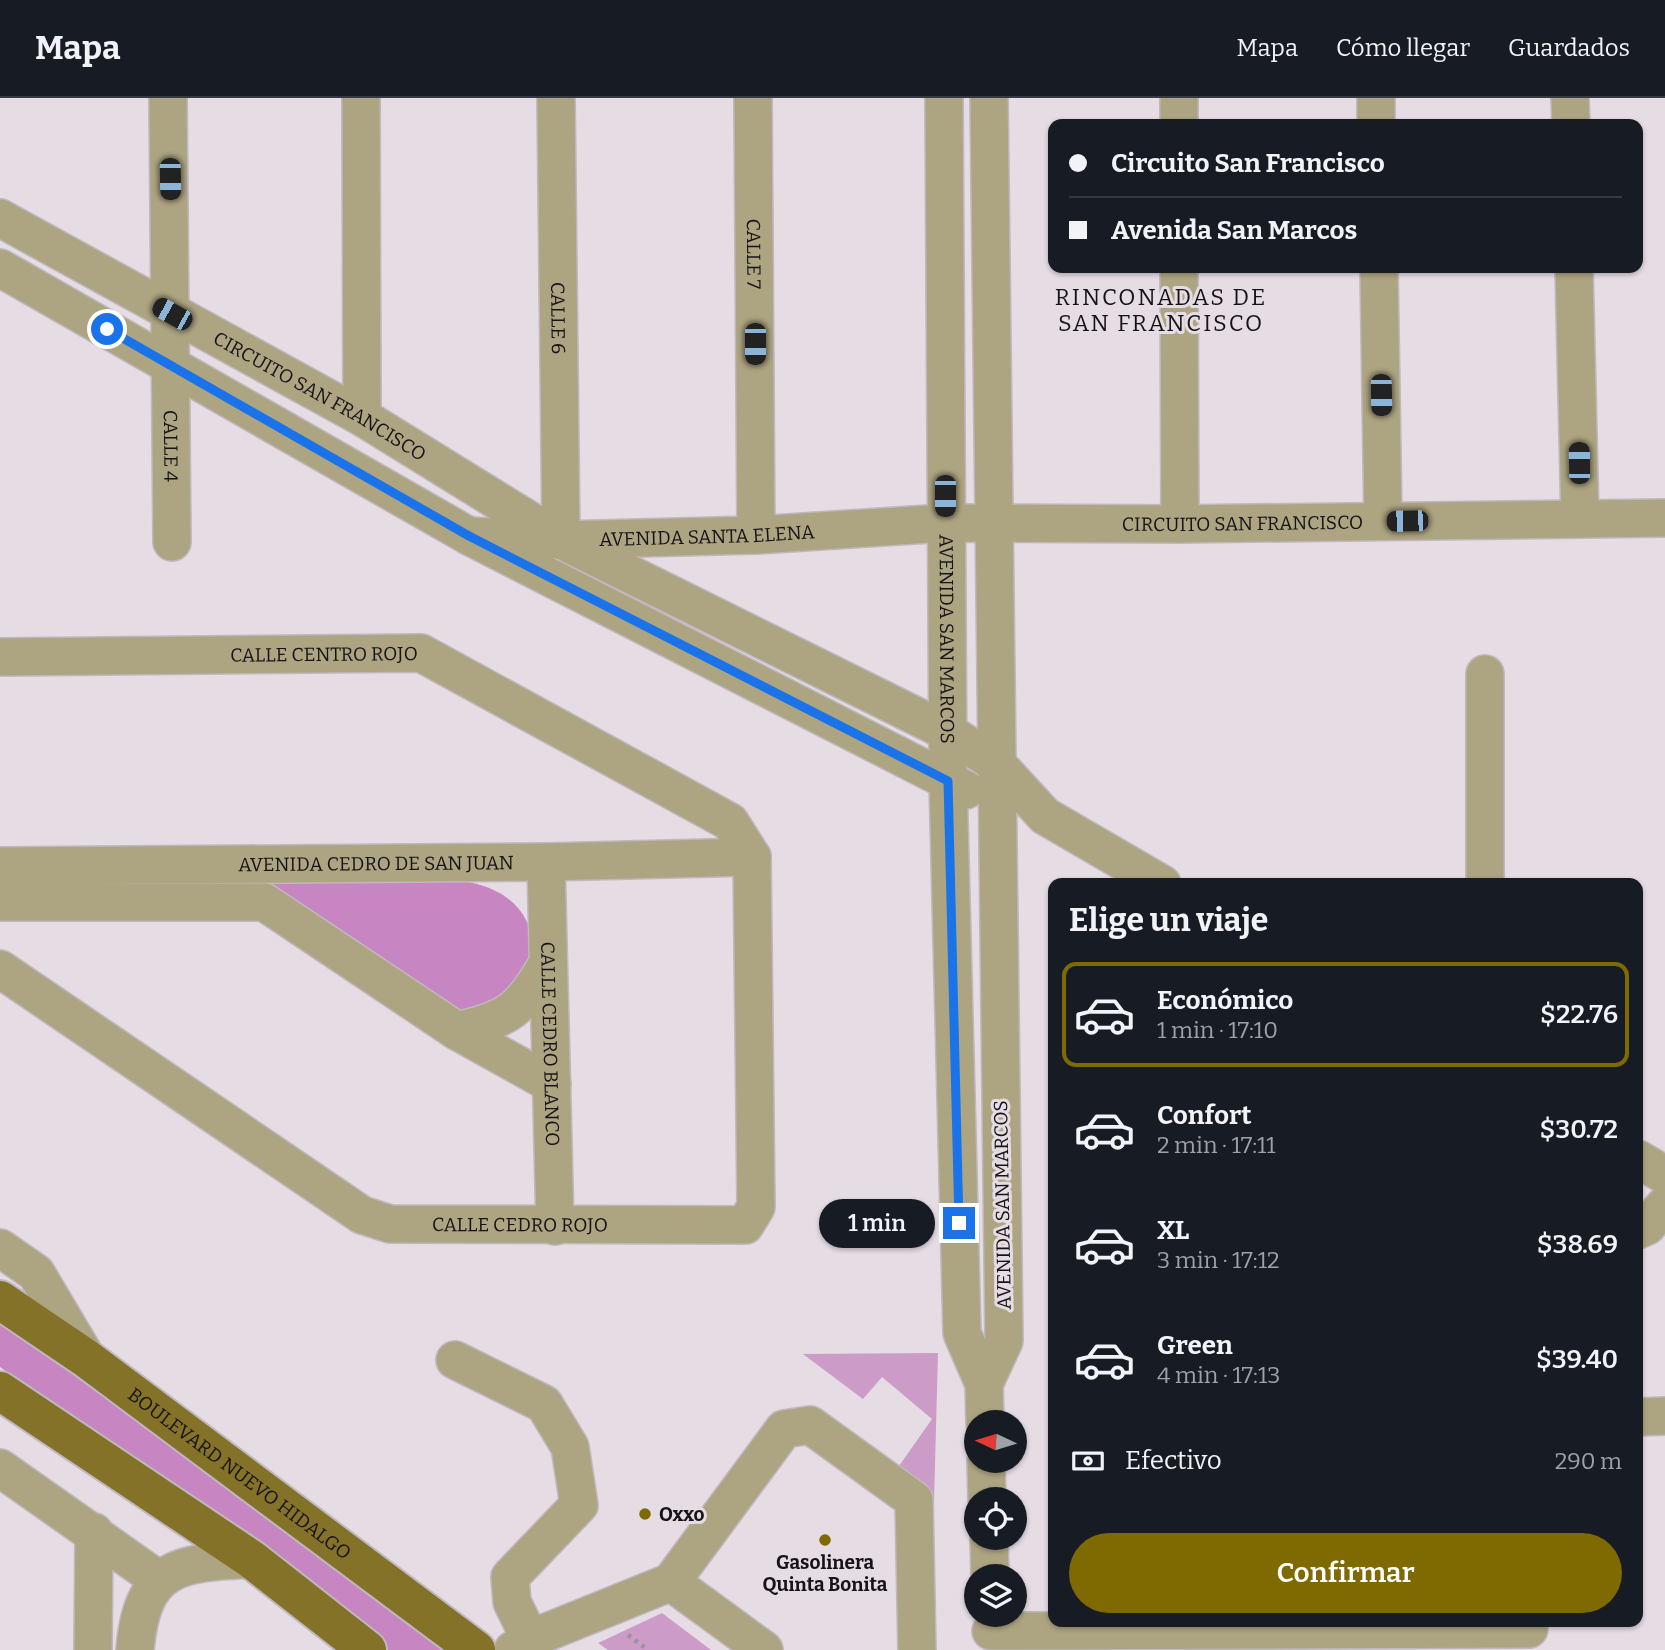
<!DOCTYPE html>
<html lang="es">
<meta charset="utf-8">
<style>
:root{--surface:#171b24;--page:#242831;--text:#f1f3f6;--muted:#9ea1a6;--line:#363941;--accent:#7f6a02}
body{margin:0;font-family:Bitter,serif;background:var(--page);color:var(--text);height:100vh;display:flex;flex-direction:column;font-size:26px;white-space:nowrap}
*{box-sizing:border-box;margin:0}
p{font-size:23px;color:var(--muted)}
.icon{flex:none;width:38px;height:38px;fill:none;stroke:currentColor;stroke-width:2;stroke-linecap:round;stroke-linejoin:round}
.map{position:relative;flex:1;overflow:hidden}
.drawer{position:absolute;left:1048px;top:780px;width:595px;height:749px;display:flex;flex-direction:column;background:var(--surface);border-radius:14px;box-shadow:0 2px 5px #0004}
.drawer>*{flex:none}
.banner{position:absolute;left:1048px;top:21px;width:595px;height:154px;border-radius:14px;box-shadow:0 2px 5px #0004;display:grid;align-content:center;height:154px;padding:0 21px;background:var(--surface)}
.needle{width:46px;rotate:274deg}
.tools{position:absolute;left:964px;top:1312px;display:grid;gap:14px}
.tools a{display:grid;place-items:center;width:63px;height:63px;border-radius:50%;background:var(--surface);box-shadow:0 2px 5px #0004;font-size:35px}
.end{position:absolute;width:32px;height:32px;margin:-16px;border:9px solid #1a73e8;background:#fff;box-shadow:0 0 0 4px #fff}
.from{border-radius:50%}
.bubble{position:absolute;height:49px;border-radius:24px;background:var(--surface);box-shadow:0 2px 5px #0004;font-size:23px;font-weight:600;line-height:49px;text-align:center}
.car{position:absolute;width:21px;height:42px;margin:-21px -10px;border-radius:9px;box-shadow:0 0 5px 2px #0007;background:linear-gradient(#222 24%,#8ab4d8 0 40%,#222 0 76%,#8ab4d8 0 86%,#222 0)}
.banner b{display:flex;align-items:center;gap:24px;height:66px;font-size:26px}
.banner b+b{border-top:2px solid var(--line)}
.banner i{width:18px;height:18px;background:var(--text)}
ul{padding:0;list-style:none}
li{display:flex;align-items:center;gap:21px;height:105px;margin:0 14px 10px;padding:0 7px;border:4px solid transparent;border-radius:14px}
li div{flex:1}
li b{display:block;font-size:26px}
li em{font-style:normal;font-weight:600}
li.current{border-color:var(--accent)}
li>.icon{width:63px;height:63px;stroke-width:1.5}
h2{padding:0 21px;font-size:32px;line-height:84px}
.pay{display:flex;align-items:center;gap:18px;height:77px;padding:0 21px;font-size:26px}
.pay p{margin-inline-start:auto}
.action{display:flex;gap:14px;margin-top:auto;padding:14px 21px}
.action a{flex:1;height:80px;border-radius:42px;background:var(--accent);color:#fff;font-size:28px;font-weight:600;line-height:80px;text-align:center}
header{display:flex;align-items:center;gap:42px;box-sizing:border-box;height:98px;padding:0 35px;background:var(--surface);border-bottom:2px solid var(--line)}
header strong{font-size:33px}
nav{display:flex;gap:38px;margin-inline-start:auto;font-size:24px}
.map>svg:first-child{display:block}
.green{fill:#cd9bc8}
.forest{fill:#c786c1}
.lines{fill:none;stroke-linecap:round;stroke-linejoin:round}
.minor-casing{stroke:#c0b8bf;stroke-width:40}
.major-casing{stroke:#c0b8bf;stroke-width:42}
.path{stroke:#999298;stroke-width:4.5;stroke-dasharray:3.5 5;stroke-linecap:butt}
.minor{stroke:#ada481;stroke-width:37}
.major{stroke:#837228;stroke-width:38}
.route{stroke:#1a73e8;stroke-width:9}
.poi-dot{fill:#7f6a02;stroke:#e5dce4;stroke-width:2.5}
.labels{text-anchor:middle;stroke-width:6;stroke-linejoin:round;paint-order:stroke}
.street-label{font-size:19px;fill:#161316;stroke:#e5dce4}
.poi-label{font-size:19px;font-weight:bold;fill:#161316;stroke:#e5dce4;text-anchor:start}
.quarter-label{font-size:23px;letter-spacing:2px;fill:#161316;stroke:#e5dce4}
</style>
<header>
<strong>Mapa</strong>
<nav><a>Mapa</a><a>Cómo llegar</a><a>Guardados</a></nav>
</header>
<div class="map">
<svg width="1665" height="1552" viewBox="0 0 1665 1552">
<rect width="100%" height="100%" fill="#e5dce4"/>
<g class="green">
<polygon points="938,1255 930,1552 923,1552 927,1387 899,1368 932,1321 882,1279 863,1301 803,1256"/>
<polygon points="662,1515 711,1552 608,1552 598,1545"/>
</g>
<g class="forest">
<path d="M 461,783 C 573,797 542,931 446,911 L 234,792 L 233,784 Z"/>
<polygon points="0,1223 321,1458 442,1552 384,1552 181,1396 0,1269"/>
</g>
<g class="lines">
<g class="minor-casing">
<g id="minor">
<path id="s1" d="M 168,0 L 172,444"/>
<polyline points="361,0 362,319"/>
<path id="s2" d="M 556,0 L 561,442"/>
<path id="s3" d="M 753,0 L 756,437"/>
<path id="s4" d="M 944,0 L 948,683 L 962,1235 L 984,1286 L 985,1325"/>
<polyline points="1179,0 1179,26"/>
<polyline points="1376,0 1376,26"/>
<polyline points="1570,0 1571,26"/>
<path id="s5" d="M 0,120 L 362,319 L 561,442 L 948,634 L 997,666 L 1045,718 L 1162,786"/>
<polyline points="0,170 469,438 966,692"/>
<polyline points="1179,170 1180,426"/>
<polyline points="1379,170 1383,423"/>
<polyline points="1574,170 1580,421"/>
<path id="s6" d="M 469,438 L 561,442 L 756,437 L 945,425 L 1180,426 L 1665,420"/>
<path id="s7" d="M 0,559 L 421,555 L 730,724 L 752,759"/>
<path id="s8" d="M 546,764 L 555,1128"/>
<path id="s9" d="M 0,768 L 546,764 L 752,759"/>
<polyline points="1485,786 1485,576"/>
<polyline points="0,804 264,804 457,933 552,986"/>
<path id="s10" d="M 0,871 L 362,1117 L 390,1126 L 745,1127 L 756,1109 L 752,759"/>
<path d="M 457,933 C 511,920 520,912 548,865"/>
<polyline points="1638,1061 1665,1077"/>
<polyline points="1638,1132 1647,1128 1665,1107"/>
<polyline points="0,1150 36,1175 87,1261"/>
<polyline points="455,1262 544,1306 570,1349 579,1407 510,1479 512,1504 530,1541"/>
<polyline points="984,1286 1004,1243 989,0"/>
<polyline points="1638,1319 1665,1318"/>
<polyline points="986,1363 987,1402"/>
<polyline points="0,1370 159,1482"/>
<polyline points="989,1440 990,1479"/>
<polyline points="671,1484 784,1331 810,1327 914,1402 917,1552"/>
<polyline points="991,1533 1529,1531"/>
<polyline points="93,1552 94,1434"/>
<path d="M 135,1552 C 142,1468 178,1465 251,1461"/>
<polyline points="513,1552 530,1541 671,1484 764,1552"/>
</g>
</g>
<g class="major-casing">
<g id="major">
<path id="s11" d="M 0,1202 L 87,1261 L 476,1552"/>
<polyline points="0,1293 251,1461 367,1552"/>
</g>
</g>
<polyline class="path" points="628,1537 648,1552"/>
<use href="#minor" class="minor"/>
<use href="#major" class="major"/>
</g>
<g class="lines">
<polyline class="route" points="107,231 469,438 948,683 959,1125"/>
</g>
<g class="poi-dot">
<circle cx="645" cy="1416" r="7"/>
<circle cx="825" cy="1442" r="7"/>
</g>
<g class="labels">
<g class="street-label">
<text dy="7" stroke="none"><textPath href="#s3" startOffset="156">CALLE 7</textPath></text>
<text dy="7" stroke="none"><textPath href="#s2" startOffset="220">CALLE 6</textPath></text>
<text dy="7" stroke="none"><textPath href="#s5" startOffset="366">CIRCUITO SAN FRANCISCO</textPath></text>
<text dy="7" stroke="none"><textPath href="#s1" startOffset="348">CALLE 4</textPath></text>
<text dy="7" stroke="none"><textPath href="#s6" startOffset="774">CIRCUITO SAN FRANCISCO</textPath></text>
<text dy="7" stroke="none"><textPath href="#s6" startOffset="238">AVENIDA SANTA ELENA</textPath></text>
<text dy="7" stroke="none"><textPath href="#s4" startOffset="541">AVENIDA SAN MARCOS</textPath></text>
<text dy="7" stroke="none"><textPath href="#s7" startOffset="324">CALLE CENTRO ROJO</textPath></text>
<text dy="7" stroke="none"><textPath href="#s9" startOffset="376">AVENIDA CEDRO DE SAN JUAN</textPath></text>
<text dy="7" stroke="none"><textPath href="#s8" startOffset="182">CALLE CEDRO BLANCO</textPath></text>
<text transform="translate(1002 1107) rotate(-91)" y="7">AVENIDA SAN MARCOS</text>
<text dy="7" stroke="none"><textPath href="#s10" startOffset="597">CALLE CEDRO ROJO</textPath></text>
<text dy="7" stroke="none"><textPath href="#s11" startOffset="296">BOULEVARD NUEVO HIDALGO</textPath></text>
</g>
<g class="poi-label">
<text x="659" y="1423">Oxxo</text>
<text x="825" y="1471" text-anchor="middle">Gasolinera<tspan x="825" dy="22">Quinta Bonita</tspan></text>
</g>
<g class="quarter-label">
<text x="1161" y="207">RINCONADAS DE<tspan x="1161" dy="26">SAN FRANCISCO</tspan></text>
</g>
</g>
</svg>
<div class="tools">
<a><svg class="needle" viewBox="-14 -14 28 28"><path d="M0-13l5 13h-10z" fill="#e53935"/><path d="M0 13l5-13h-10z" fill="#9ea1a6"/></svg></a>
<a><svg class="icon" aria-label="locate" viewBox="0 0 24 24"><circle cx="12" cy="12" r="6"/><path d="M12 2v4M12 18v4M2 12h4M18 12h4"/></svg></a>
<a><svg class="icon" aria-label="layers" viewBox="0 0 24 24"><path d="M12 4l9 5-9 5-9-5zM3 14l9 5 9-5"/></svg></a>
</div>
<i class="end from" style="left:107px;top:231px"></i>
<i class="end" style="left:959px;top:1125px"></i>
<div class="bubble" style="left:819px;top:1101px;width:116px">1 min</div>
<i class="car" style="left:170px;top:81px;rotate:179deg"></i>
<i class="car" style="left:172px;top:216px;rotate:299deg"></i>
<i class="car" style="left:755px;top:246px;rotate:180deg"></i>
<i class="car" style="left:1381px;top:297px;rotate:179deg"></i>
<i class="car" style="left:1579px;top:365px;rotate:359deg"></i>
<i class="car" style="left:945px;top:398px;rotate:180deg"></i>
<i class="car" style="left:1407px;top:423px;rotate:269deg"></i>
<div class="banner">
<b><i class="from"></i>Circuito San Francisco</b>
<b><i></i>Avenida San Marcos</b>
</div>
<section class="drawer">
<h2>Elige un viaje</h2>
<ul>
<li class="current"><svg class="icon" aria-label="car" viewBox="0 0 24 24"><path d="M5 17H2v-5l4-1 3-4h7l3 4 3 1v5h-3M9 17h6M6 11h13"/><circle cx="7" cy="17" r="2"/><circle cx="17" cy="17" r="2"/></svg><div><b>Económico</b><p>1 min · 17:10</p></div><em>$22.76</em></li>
<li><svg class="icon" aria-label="car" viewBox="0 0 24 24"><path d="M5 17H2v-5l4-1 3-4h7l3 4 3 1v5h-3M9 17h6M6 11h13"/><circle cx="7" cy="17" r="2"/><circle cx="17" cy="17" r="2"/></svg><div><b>Confort</b><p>2 min · 17:11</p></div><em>$30.72</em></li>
<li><svg class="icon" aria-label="car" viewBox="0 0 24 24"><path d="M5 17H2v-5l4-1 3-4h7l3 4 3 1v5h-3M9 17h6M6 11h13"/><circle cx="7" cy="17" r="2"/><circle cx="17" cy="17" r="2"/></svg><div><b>XL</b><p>3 min · 17:12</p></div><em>$38.69</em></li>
<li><svg class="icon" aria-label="car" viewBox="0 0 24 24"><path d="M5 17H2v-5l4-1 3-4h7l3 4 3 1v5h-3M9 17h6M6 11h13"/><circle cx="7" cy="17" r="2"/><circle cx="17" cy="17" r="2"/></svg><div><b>Green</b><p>4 min · 17:13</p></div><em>$39.40</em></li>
</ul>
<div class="pay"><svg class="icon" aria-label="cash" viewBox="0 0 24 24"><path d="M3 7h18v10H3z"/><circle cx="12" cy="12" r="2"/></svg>Efectivo<p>290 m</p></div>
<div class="action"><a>Confirmar</a></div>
</section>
</div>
